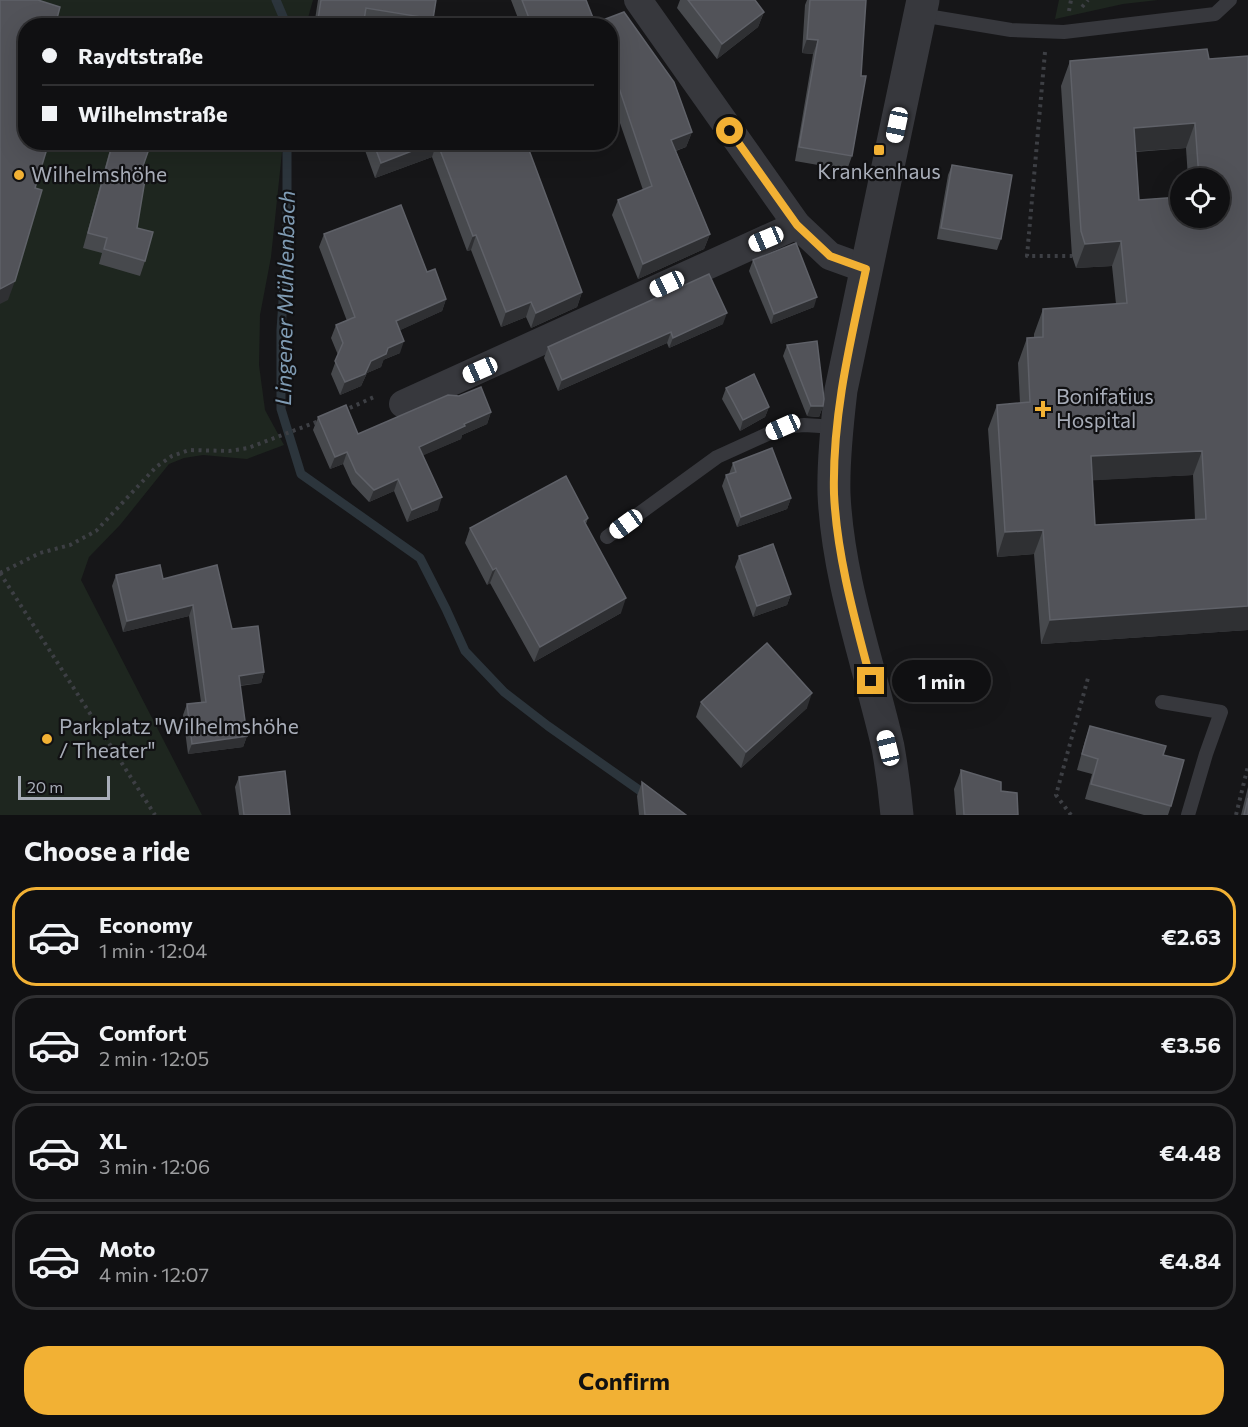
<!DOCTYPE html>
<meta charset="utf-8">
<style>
:root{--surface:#101012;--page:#1e1e20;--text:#f1f3f6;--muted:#9c9d9f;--line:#303032;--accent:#f2b134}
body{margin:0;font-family:Commissioner,sans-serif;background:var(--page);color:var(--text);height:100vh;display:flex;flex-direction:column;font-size:22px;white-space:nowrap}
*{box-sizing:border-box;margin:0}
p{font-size:20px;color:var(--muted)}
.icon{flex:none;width:33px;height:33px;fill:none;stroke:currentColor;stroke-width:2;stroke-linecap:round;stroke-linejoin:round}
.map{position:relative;height:815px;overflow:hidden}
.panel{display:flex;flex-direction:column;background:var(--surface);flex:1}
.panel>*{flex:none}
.guide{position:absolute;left:18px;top:18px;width:600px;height:132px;border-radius:24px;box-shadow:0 6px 24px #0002,0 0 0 2px var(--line);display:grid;align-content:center;height:132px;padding:0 24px;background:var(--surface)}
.controls{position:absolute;left:1170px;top:168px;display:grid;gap:12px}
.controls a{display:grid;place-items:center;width:60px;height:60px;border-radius:50%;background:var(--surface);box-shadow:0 6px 24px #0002,0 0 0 2px var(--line);font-size:30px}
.scale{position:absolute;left:18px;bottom:15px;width:92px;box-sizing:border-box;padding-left:6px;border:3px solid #a8adb8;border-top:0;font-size:16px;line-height:21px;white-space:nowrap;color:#a8adb8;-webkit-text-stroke:4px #111113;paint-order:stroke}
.end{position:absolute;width:27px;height:27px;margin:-14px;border:8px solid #f2b134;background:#111;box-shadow:0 0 0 3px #111}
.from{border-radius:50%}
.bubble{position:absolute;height:42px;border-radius:21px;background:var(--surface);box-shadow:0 6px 24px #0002,0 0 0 2px var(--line);font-size:20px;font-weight:700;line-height:42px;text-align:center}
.car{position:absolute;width:18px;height:36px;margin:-18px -9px;border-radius:8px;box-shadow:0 0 4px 2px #0007;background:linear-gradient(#fff 24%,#345 0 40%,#fff 0 76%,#345 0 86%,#fff 0)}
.guide b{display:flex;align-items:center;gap:21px;height:57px;font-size:22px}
.guide b+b{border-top:2px solid var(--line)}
.guide i{width:15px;height:15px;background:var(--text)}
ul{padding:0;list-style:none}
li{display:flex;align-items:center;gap:18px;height:99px;margin:0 12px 9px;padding:0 12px;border:3px solid var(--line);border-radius:24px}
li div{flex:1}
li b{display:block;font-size:22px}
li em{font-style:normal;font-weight:700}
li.selected{border-color:var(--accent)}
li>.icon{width:54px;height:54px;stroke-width:1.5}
h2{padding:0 24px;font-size:27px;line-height:72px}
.button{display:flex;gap:12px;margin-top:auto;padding:12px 24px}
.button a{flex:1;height:69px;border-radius:24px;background:var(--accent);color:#111;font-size:24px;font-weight:700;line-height:69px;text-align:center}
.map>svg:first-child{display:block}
.green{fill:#1e261f}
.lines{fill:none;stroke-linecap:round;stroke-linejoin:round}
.stream{stroke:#2c353c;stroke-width:9}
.path{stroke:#3d3f44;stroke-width:4;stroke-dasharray:3 4.5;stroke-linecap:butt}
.service{stroke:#37383d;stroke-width:14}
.minor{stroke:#37383d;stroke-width:28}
.tertiary{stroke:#37383d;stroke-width:33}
.wall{fill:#47494d;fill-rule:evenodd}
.shaded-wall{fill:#2f3033}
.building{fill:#525359;stroke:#5f6168;stroke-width:1.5;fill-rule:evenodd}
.route{stroke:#f2b134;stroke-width:8}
.poi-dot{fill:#f2b134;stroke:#111113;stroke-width:2}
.labels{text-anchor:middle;stroke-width:4.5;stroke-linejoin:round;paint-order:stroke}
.poi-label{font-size:21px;fill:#a8adb8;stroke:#111113;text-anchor:start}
.water-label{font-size:22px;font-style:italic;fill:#7f9bb3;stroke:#111113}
</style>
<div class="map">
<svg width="1248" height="815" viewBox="0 0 1248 815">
<rect width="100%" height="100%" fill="#161618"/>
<g class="green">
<polygon points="0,0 313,0 306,25 26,26 26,142 283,143 271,257 260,315 259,365 265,410 284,445 247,459 203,455 184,458 169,464 120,525 89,557 81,580 202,815 0,815"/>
<polygon points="1059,0 1158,0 1123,4 1055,19"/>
</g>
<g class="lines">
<g class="stream">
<polyline points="276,0 287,26"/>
<polyline points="287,142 287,243 281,330 281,409 301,474 420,558 446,609 465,651 504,692 548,726 649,797"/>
</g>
<g class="path">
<polyline points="1082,7 1088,0"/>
<polyline points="1069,11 1071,0"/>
<polyline points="1045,52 1027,256 1072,256"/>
<polyline points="343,411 374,397"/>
<polyline points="0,573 40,553 70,545 96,531 156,467 172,456 189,450 229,451 248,448 319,421"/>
<polyline points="0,573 155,815"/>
<polyline points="1071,815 1056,795 1088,678"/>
<polyline points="1236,815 1248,766"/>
</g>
<g class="service">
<polyline points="921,15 1011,30 1064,32 1215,14 1230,0"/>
<polyline points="607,537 717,457 783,427 804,425 836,427"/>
<polyline points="1162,702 1221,712 1206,754 1188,815"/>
</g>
<g class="minor">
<polyline points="638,0 797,225 830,256 866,269"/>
<polyline points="403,404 797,225"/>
</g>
<path class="tertiary" d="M 897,815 C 895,793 892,770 888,747 C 869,664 838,581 834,494 C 833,460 837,424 841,390 L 923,0"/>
</g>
<g class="wall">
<polygon points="318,0 436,0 433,19 431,26 374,26 363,24 363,26 314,26"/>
<polygon points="511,0 586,0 595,23 624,12 674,82 692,132 686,147 676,151 710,234 704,249 638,279 612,215 618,200 643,190 610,94 610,26 521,26"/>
<polygon points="680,0 755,0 764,12 758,27 717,59 677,8"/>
<polygon points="807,0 866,0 852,156 847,170 795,161 813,54 802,53 805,5"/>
<path d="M 1207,49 L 1209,59 L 1248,56 L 1248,630 L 1041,644 L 1034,554 L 997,557 L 988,429 L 997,405 L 1020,403 L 1018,363 L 1027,338 L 1034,338 L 1034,334 L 1043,309 L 1116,304 L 1112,266 L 1076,268 L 1072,256 L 1061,86 L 1070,61 ZM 1186,148 L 1188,178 L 1220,178 L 1220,218 L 1180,218 L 1180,197 L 1139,200 L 1136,152 ZM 1193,475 L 1195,520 L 1095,525 L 1092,480 Z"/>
<polygon points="112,142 146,142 137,228 145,261 140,276 99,264 102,253 83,248"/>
<polygon points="362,142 526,142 582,292 577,307 531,328 526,317 501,327 471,250 467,251 432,157 375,178"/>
<polygon points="952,165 1001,239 997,250 937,239 948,175"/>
<polygon points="324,234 427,272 446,299 442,311 400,330 400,353 383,360 381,367 367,373 361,386 340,395 331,374 338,355 331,338 336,325 347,321 319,247"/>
<polygon points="753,260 814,307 771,324 749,271"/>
<polygon points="723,324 669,348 667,343 558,391 544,358 548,347"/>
<polygon points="787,345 823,406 819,417 807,416 783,356"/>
<polygon points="726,388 769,407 765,417 740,431 722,399"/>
<polygon points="491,412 487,424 462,435 461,439 423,455 438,510 407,522 394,491 369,502 352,484 343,464 330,469 313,430 318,417 358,434"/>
<polygon points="733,463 791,498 787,509 737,527 722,486 726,475 729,474"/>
<polygon points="588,518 586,524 621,613 534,662 490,583 487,585 465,543 470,528"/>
<polygon points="739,556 791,594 787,605 753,617 735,567"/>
<polygon points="116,575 163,579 232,629 264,672 261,683 240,686 247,736 243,747 188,754 183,715 187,704 201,702 189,616 123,632 112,586"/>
<polygon points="701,702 807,708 741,768 696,717"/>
<polygon points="1090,726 1163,755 1171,806 1168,815 1144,815 1085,799 1092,774 1077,770 1085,741"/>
<polygon points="961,770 1001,791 1018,815 956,815 954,789"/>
<polygon points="239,777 290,815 239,815 235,787"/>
<polygon points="642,782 686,815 639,815 637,796"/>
<polygon points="1248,787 1248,815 1241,815"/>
</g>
<g class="shaded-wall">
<polygon points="764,12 758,27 717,59 722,44"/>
<polygon points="807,39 818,40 813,54 802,53"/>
<polygon points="616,79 610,93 610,81"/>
<polygon points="1195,123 1186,148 1125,152 1134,128"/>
<polygon points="692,132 686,147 666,154 671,140"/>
<polygon points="435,142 437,142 432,157 375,178 381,163"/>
<polygon points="710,234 704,249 638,279 643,264"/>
<polygon points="476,235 471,250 467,251 473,236"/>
<polygon points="1121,241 1112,266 1076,268 1085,244"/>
<polygon points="15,281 8,300 0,304 0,289"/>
<polygon points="582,292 577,307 531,328 536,313"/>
<polygon points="817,297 814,307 771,324 774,314"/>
<polygon points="446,299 442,311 392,334 396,321"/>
<polygon points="531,302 526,317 501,327 506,312"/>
<polygon points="727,313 723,324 669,348 673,338"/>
<polygon points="671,332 667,343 558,391 562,380"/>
<polygon points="404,341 400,353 383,360 388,348"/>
<polygon points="386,354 381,367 367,373 361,386 340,395 345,382 371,361"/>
<polygon points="811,406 823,406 819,417 807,416"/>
<polygon points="769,407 765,417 740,431 743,420"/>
<polygon points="491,412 487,424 462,435 461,439 415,459 419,447 464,424"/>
<polygon points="1202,451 1193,475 1082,481 1091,456"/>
<polygon points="347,452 343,464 330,469 335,457"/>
<polygon points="398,479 394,491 369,502 374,490"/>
<polygon points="442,497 438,510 407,522 412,510"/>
<polygon points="791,498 787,509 737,527 741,517"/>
<polygon points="1043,530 1034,554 997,557 1005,532"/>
<polygon points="496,568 490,583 487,585 493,570"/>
<polygon points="791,594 787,605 753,617 757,606"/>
<polygon points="626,598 621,613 534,662 540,647"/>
<polygon points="193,605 189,616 123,632 127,621"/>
<polygon points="1248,606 1248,630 1041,644 1050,620"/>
<polygon points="264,672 261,683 235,686 239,676"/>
<polygon points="812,693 807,708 741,768 746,752"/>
<polygon points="247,736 243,747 188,754 192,744"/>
</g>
<g class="building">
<polygon points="0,0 38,0 60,7 55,26 26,26 26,142 49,142 35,188 42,190 15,281 0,289"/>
<polygon points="321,0 436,0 433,19 366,8 363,26 317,26"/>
<polygon points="522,0 586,0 595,23 624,12 674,82 692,132 671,140 710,234 643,264 618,200 652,186 616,79 610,81 610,26 532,26"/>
<polygon points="688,0 755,0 764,12 722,44"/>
<polygon points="810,0 866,0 861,76 866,76 852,156 799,147 818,40 807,39"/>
<path d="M 1207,49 L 1209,59 L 1248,56 L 1248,606 L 1050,620 L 1043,530 L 1005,532 L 997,405 L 1030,402 L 1027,338 L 1043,337 L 1043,309 L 1127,303 L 1121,241 L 1085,244 L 1081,231 L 1070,61 ZM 1195,123 L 1199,178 L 1220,178 L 1220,218 L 1180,218 L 1180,197 L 1139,200 L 1134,128 ZM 1202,451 L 1206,519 L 1095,525 L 1091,456 Z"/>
<polygon points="113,142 146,142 145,144 150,146 143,166 147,168 137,228 153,232 145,261 104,249 107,238 88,233"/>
<polygon points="373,142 435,142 381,163"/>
<polygon points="437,142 526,142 582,292 536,313 531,302 506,312 476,235 473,236"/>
<polygon points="952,165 1012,175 1001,239 941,228"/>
<polygon points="401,205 427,272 435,269 446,299 396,321 404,341 388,348 386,354 371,361 365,374 345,382 335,361 343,343 336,325 355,317 324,234"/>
<polygon points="796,243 817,297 774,314 753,260"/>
<polygon points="709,274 727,313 673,338 671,332 562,380 548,347"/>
<polygon points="817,341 824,399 823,406 811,406 787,345"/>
<polygon points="754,374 769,407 743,420 726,388"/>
<polygon points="481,387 491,412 464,424 465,426 419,447 442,497 412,510 398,479 374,490 356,472 347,452 335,457 318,417 346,405 358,434 448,395 459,396"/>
<polygon points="772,448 791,498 741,517 726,475 736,472 733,463"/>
<polygon points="566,476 588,518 584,521 626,598 540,647 496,568 493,570 470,528"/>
<polygon points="773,544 791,594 757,606 739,556"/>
<polygon points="160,565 163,579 217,565 232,629 258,626 264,672 239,676 247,736 192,744 187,704 206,702 193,605 127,621 116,575"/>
<polygon points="767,643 812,693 746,752 701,702"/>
<polygon points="1090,726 1166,746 1163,755 1184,760 1171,806 1091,784 1098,759 1082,754"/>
<polygon points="961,770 1001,782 1001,791 1017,793 1018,815 964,815"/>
<polygon points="285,771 290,815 244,815 239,777"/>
<polygon points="642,782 686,815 645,815"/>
<polygon points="1248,798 1248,815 1244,815"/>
</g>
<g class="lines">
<path class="route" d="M 730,131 L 797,225 L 830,256 L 866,269 C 850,343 832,417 834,494 C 837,557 855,620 871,681"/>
</g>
<g class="poi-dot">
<rect x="873" y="144" width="12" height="12" rx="3"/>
<circle cx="19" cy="175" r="6"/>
<path d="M1040 400h6v6h6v6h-6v6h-6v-6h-6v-6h6z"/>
<circle cx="47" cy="739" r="6"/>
</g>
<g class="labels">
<g class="poi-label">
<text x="879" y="179" text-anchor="middle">Krankenhaus</text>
<text x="31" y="182">Wilhelmshöhe</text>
<text x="1056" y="404">Bonifatius<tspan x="1056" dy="24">Hospital</tspan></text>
<text x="59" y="734">Parkplatz "Wilhelmshöhe<tspan x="59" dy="24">/ Theater"</tspan></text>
</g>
<g class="water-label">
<text transform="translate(285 298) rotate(-89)" y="8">Lingener Mühlenbach</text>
</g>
</g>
</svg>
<div class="controls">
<a><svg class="icon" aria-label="locate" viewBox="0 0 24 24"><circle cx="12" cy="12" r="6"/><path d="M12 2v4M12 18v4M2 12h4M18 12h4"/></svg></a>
</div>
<div class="scale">20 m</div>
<i class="end from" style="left:730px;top:131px"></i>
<i class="end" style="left:871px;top:681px"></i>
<div class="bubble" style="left:892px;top:660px;width:99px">1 min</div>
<i class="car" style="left:897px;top:125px;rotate:192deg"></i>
<i class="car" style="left:766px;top:239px;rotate:247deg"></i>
<i class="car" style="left:667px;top:284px;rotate:245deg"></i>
<i class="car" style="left:480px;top:370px;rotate:246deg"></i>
<i class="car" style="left:783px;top:427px;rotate:246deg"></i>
<i class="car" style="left:626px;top:524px;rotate:234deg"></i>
<i class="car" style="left:888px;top:748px;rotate:346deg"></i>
<div class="guide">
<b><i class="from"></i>Raydtstraße</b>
<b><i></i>Wilhelmstraße</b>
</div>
</div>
<section class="panel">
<h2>Choose a ride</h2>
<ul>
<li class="selected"><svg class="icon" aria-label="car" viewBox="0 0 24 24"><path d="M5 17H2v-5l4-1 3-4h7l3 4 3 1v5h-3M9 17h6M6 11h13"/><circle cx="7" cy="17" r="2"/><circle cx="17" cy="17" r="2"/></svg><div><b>Economy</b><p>1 min · 12:04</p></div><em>€2.63</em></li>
<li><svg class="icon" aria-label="car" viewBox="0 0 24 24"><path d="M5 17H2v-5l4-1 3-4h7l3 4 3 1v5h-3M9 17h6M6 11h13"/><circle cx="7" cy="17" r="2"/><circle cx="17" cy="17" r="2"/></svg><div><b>Comfort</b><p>2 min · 12:05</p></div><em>€3.56</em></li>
<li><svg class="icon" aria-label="car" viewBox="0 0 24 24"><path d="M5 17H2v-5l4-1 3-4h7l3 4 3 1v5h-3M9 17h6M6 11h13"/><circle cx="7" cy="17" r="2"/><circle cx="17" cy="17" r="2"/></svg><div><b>XL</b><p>3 min · 12:06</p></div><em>€4.48</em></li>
<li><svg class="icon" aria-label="car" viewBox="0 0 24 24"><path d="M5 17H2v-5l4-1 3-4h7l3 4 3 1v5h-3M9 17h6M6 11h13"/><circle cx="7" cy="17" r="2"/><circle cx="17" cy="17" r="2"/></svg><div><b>Moto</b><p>4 min · 12:07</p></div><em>€4.84</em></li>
</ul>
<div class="button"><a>Confirm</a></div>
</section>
